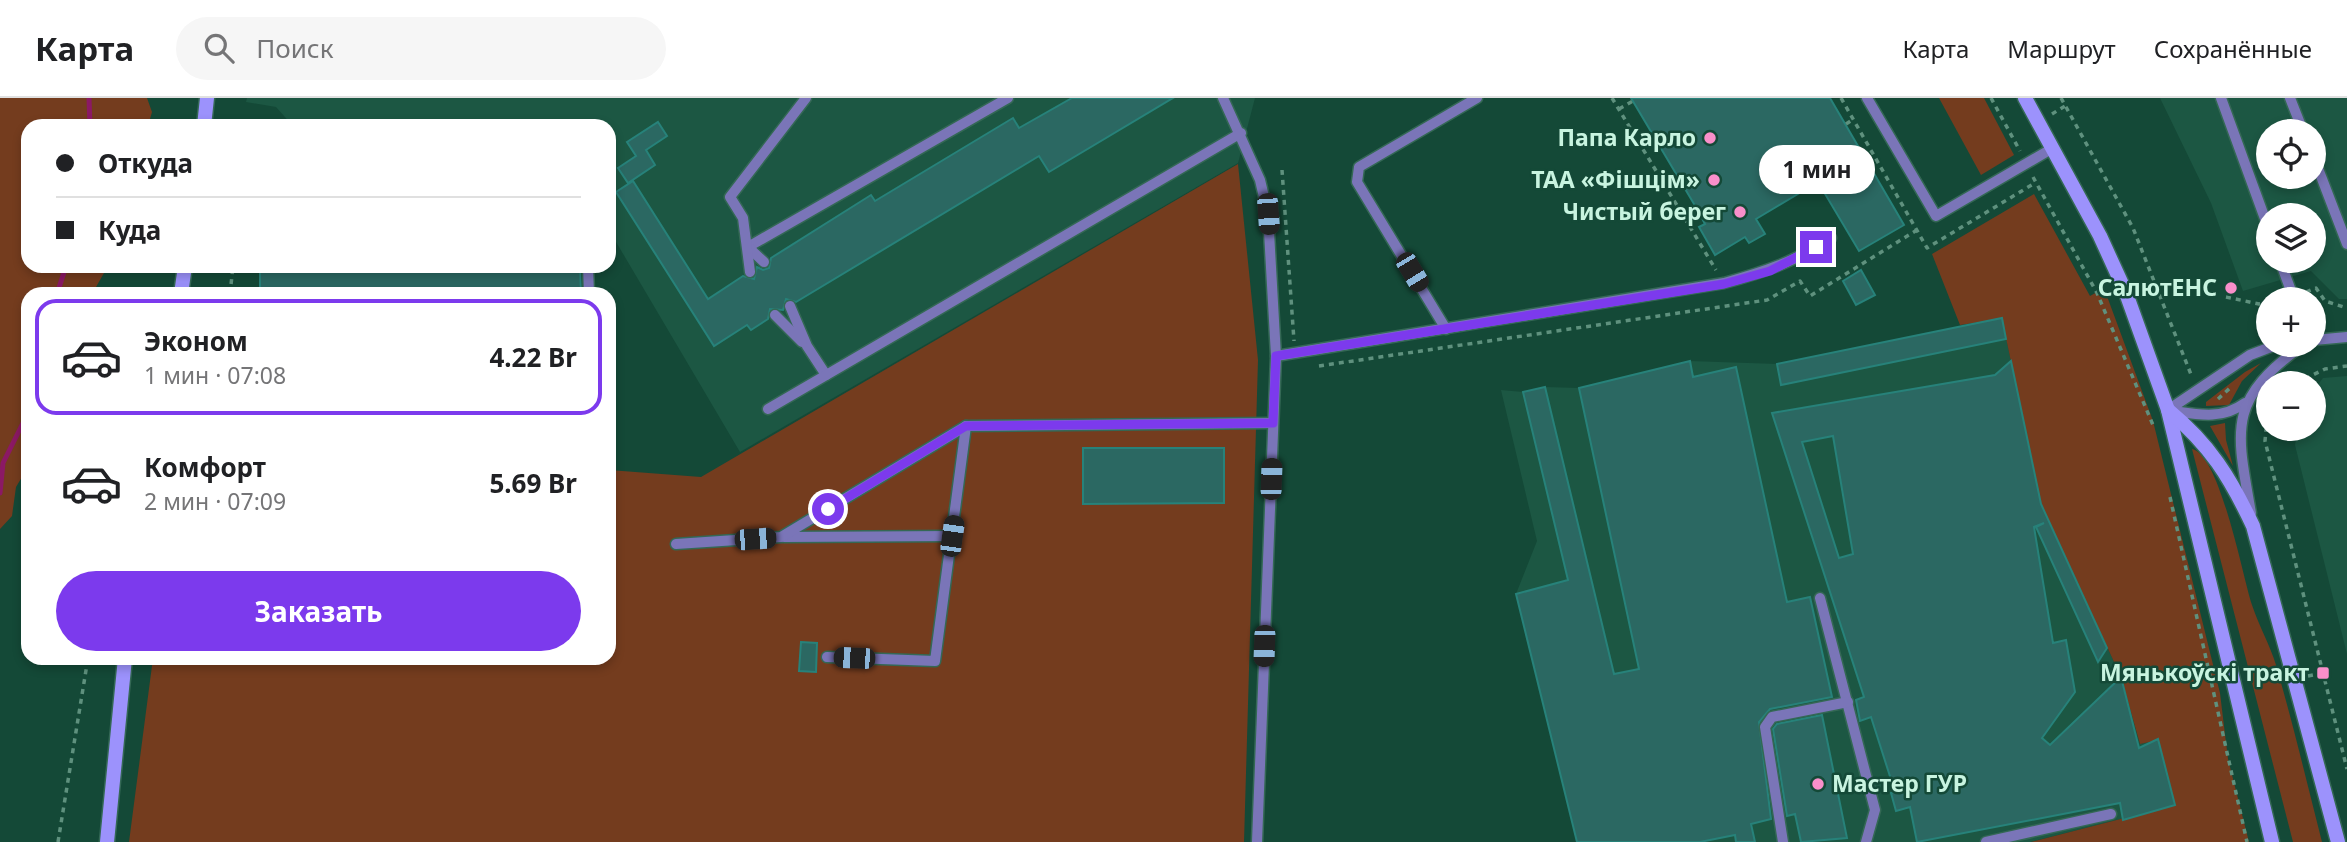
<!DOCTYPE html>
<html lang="ru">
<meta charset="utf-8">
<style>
:root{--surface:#fff;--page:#f6f6f6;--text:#202124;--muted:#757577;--line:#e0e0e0;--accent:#7c3aed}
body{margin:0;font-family:"Noto Sans",sans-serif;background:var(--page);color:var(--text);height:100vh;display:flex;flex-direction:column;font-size:26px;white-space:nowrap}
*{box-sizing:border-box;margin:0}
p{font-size:23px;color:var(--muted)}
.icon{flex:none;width:38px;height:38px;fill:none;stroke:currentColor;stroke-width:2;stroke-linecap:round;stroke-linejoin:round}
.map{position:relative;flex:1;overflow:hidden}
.side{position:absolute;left:21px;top:189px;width:595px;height:378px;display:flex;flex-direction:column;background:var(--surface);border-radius:21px;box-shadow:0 4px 10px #0003}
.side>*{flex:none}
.guide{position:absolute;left:21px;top:21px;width:595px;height:154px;border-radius:21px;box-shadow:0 4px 10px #0003;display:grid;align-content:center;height:154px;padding:0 35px;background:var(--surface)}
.fabs{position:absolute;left:2256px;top:21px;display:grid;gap:14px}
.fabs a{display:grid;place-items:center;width:70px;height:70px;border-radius:50%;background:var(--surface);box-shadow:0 4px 10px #0003;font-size:35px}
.end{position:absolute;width:32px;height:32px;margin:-16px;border:9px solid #7c3aed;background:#fff;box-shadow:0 0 0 4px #fff}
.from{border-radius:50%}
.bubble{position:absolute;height:49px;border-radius:24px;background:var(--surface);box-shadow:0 4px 10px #0003;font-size:23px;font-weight:700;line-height:49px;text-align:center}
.car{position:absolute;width:21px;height:42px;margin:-21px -10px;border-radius:9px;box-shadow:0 0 5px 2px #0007;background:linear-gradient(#222 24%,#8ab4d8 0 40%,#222 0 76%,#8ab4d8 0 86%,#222 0)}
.guide b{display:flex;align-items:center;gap:24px;height:66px;font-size:26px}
.guide b+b{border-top:2px solid var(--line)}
.guide i{width:18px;height:18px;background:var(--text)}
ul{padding:12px 0 0;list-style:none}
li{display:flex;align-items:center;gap:21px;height:116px;margin:0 14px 10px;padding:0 21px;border:4px solid transparent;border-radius:21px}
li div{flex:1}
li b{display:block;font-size:26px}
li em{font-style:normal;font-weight:700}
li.active{border-color:var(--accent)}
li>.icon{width:63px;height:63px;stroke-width:1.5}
.cta{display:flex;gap:14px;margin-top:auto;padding:14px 35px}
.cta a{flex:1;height:80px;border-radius:42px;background:var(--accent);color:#fff;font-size:28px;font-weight:700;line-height:80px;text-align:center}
header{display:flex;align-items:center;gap:42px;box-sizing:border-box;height:98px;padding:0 35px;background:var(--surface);border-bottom:2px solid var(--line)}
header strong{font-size:33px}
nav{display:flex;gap:38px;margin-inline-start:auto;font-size:24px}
.search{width:490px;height:63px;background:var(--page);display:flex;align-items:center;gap:18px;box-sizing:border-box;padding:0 24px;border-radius:38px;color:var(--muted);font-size:26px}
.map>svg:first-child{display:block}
.built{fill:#1c5743;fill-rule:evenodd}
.green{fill:#743c1e}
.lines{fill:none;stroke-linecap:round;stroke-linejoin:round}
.stream{stroke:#8b1964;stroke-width:5}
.building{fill:#2b6862;stroke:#27827a;stroke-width:2;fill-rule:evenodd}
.lane-casing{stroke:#346855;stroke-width:13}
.secondary-casing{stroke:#346855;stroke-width:17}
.path{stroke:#5f917e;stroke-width:3.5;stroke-dasharray:5 5;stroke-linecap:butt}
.lane{stroke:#7a75b8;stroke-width:10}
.secondary{stroke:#9c92fc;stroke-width:14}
.route{stroke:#7c3aed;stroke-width:9}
.poi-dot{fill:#f98fca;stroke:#144937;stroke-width:2.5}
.labels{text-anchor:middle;stroke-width:5;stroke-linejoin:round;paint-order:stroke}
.poi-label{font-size:23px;font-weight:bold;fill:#c8f4e0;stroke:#144937;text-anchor:end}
</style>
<header>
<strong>Карта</strong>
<div class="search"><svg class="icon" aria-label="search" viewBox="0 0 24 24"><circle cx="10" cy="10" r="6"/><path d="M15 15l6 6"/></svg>Поиск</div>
<nav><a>Карта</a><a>Маршрут</a><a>Сохранённые</a></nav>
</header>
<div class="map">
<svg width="2347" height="744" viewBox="0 0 2347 744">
<rect width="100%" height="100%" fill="#144937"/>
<g class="built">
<polygon points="247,0 1255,0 1238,65 740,354 609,132 609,28 293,28 276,9 246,4"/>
<path d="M 2160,0 L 2347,0 L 2347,201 L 2339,201 L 2311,173 L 2243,193 L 2211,105 ZM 2268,33 L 2314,33 L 2314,79 L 2268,79 ZM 2268,117 L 2314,117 L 2314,163 L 2268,163 Z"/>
<polygon points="2002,220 2041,406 2121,579 2140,646 2158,641 2176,707 2030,744 1577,744 1516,496 1537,443 1501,292 1523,294 1545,289 1579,290 1690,263 1777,266"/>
<polygon points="2347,278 2347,556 2295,347 2298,331 2314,331 2314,292 2323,280"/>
</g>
<g class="green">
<polygon points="0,0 147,0 152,14 148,28 28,28 28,168 108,168 92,196 28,196 28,369 16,389 12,418 0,431"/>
<polygon points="1939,0 1984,0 2014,57 1981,77"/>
<polygon points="1238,66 1258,262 1244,744 129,744 153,560 609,560 609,372 701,379"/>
<polygon points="2034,96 2090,198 2104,190 2153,323 2220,595 2228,661 2249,744 2031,744 2175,707 2158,642 2140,646 2121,579 2041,406 2002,221 1960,227 1932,156"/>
<polygon points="2261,265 2242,283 2229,307 2206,308 2206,304 2245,274"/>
<polygon points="2225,325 2226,342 2233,368 2210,328"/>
<path d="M 2192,351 C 2220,356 2243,480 2252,507 C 2259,528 2270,547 2276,567 C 2293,626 2307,685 2322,744 L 2293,744 Z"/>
</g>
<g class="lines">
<g class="stream">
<polyline points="89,0 90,28"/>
<polyline points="57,196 66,168"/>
<polyline points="0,395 3,365 26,319 28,306"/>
</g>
</g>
<g class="building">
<polygon points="1072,0 1173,0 1049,74 1039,58 796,204 786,201 783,212 770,211 768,221 751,232 747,227 714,248 616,94 633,83 708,201 743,178 754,181 757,169 763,172 769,170 771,160 871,97 875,103 1013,20 1019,30"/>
<polygon points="1631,0 1830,0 1904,127 1859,153 1818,84 1756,121 1765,136 1749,145 1745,139 1715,157 1699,129 1705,126 1697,111"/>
<polygon points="658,24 667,38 646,52 655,67 628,85 618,70 636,58 627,44"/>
<polygon points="260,168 580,168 581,196 313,196 313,190 260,190"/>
<polygon points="1861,172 1875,197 1856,207 1843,183"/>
<polygon points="2002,220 2006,241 1781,287 1777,266"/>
<polygon points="1690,263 1693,279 1736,269 1787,504 1810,499 1832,599 1770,611 1759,624 1771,721 1751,726 1755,744 1736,744 1735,737 1700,744 1577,744 1516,496 1568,482 1523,294 1545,289 1614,576 1639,571 1579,290"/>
<path d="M 2011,263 L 2041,406 L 2107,550 L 2098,564 L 2036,429 L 2044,425 L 2034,429 L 2053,545 L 2066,542 L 2075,594 L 2042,640 L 2050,647 L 2121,579 L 2139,650 L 2158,641 L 2175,707 L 2123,722 L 2120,705 L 1917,744 L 1910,709 L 1896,713 L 1891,695 L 1895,694 L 1871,619 L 1860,623 L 1856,602 L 1864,599 L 1772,315 L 1995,277 ZM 1833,338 L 1853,456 L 1839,460 L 1802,344 Z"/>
<polygon points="1083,350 1224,350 1224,405 1083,406"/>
<polygon points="801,544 817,545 816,574 799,573"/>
<polygon points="1822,617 1847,740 1801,744 1795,716 1787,718 1773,631 1777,626"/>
</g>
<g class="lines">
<g class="lane-casing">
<g id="lane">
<polyline points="1223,0 1260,82 1268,116 1276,258 1257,744"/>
<polyline points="1867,0 1936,118 2053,50"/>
<polyline points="2221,0 2268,129"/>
<polyline points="2290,0 2303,33"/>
<polyline points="2314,60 2347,146"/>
<polyline points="748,149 1008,0"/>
<polyline points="748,149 764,164"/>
<polyline points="2280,163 2294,201"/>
<polyline points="588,168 589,196"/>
<polyline points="750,174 743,120 730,99 806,0"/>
<polyline points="790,208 807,248 826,277"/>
<polyline points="775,217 802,244"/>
<polyline points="1446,231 1357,84 1359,69 1477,0"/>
<polyline points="2314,242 2347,239"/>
<path d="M 1276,258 L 1724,185 C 1764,174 1797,163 1831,140"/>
<polyline points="768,311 1241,35"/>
<polyline points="2168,312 2250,257 2276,247"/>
<path d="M 2168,312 C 2196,316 2220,323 2245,305"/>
<path d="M 2251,415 C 2236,330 2227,302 2303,247"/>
<polyline points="784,439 952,438"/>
<polyline points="676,446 781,439 966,328 1273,325"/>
<polyline points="1820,500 1875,712 1866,744"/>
<polyline points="827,559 935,563 966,328"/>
<polyline points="1783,744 1765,629 1772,619 1848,604"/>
<polyline points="1986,744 2111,716"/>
</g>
</g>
<g class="secondary-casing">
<g id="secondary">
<polyline points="2025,0 2100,138 2126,195 2168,312 2272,744"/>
<polyline points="204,28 207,0"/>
<polyline points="181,196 185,168"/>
<path d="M 2168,312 C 2210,347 2230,379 2253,428 L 2338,744"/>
<polyline points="107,744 125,560"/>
</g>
</g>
<g class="path">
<polyline points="1612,0 1716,172"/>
<polyline points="1841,0 1927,150 2035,85"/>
<polyline points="1991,0 2020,53"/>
<polyline points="2061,0 2133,130 2192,279"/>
<polyline points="1619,11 1633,3"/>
<polyline points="2052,16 2065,8"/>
<polyline points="1846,26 1854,21"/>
<polyline points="1282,72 1294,243"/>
<polyline points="2033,79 2097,195 2153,327"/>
<polyline points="1688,126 1701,119"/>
<polyline points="2306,194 2316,190 2325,203 2347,210"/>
<polyline points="230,196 233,168"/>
<polyline points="2226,199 2259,206 2268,204"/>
<polyline points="1319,268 1767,202 1800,183 1810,198 1917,132"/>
<polyline points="2296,285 2325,271 2347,268"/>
<polyline points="2218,301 2230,290"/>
<polyline points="2268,309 2265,343 2347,671"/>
<polyline points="2170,399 2247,744"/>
<polyline points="2308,578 2323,575"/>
<polyline points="58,744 88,560"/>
</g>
<use href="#lane" class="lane"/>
<use href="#secondary" class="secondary"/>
</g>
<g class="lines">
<polyline class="route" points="828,411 966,328 1273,325 1276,258 1724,186 1770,173 1816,149"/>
</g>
<g class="poi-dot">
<circle cx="1710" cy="40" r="7"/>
<circle cx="1714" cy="82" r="7"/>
<circle cx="1740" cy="114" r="7"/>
<circle cx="2231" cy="190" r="7"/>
<rect x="2316" y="568" width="14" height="14" rx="3.5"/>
<circle cx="1818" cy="686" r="7"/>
</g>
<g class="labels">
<g class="poi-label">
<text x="1696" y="48">Папа Карло</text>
<text x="1700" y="90">ТАА «Фішцім»</text>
<text x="1726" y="122">Чистый берег</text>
<text x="2217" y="198">СалютЕНС</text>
<text x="2309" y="583">Мянькоўскі тракт</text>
<text x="1832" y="694" text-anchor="start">Мастер ГУР</text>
</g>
</g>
</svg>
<div class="fabs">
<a><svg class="icon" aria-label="locate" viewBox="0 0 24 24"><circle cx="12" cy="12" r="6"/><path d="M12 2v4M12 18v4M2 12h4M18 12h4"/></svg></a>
<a><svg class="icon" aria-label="layers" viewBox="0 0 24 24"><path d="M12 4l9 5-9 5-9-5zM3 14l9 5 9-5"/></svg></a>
<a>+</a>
<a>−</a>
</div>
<i class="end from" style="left:828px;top:411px"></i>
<i class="end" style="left:1816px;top:149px"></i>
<div class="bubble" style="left:1759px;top:47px;width:116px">1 мин</div>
<i class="car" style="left:1268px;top:116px;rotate:176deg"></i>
<i class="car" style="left:1412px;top:174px;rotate:149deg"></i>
<i class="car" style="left:1271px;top:381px;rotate:2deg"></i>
<i class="car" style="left:952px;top:438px;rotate:8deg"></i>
<i class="car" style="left:755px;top:441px;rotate:86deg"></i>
<i class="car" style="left:1264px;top:548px;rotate:182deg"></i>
<i class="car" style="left:854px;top:560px;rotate:272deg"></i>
<div class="guide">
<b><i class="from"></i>Откуда</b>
<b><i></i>Куда</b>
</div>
<section class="side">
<ul>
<li class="active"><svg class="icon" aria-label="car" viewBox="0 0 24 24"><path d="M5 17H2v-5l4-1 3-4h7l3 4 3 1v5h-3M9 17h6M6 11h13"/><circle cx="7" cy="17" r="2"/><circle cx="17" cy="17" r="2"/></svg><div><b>Эконом</b><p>1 мин · 07:08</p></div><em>4.22 Br</em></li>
<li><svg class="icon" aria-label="car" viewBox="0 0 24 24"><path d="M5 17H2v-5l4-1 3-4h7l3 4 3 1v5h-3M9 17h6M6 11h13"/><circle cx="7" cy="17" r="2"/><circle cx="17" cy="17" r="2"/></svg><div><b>Комфорт</b><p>2 мин · 07:09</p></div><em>5.69 Br</em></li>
</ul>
<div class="cta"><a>Заказать</a></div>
</section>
</div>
